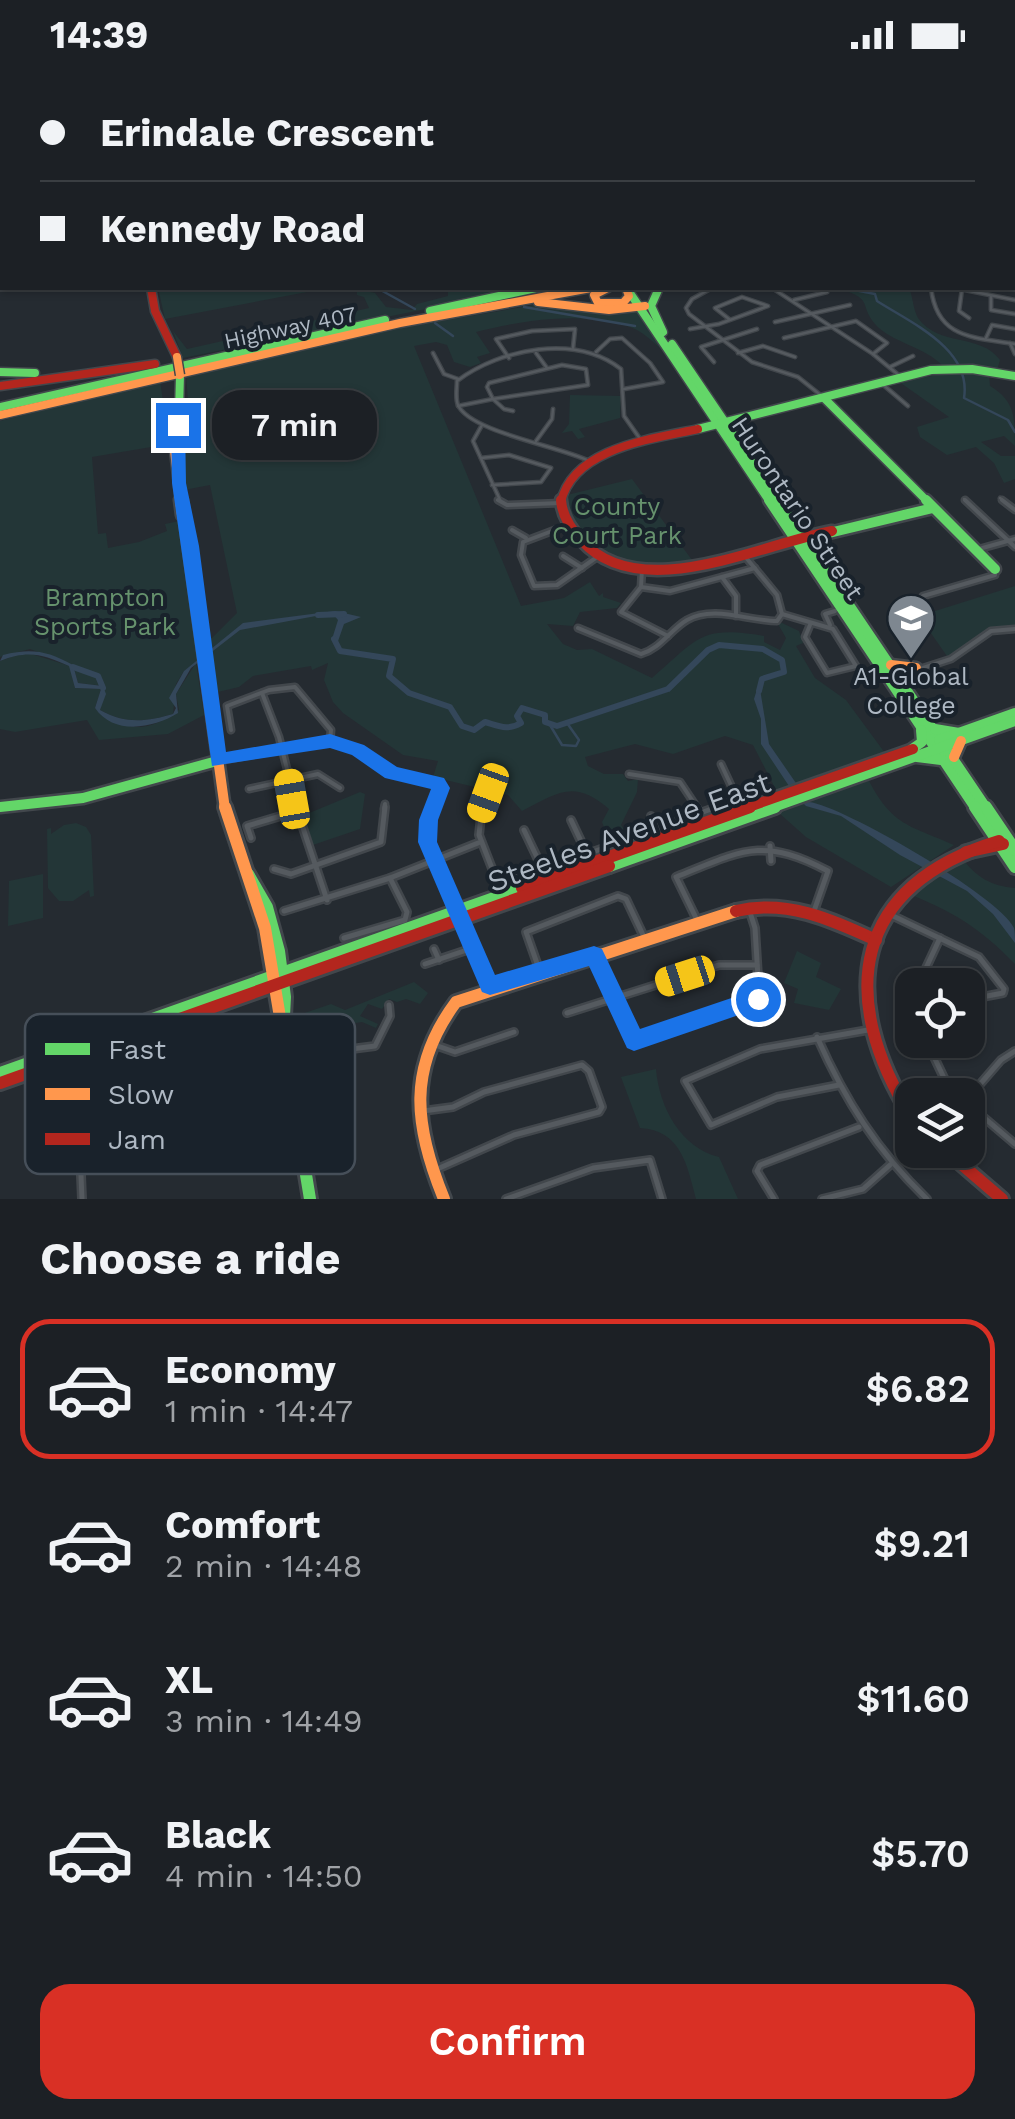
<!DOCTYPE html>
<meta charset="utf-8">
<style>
:root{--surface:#1c2025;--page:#292d32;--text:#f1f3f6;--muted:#a0a3a7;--line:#3a3e42;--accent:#d93025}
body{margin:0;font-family:"Work Sans",sans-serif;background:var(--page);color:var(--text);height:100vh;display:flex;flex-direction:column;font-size:38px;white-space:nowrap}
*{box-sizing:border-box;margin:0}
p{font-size:32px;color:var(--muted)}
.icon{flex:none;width:55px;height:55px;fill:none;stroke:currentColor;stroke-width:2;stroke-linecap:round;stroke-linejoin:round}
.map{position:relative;height:1129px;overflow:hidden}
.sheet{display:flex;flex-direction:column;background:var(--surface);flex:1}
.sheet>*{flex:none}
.banner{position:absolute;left:0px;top:0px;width:1015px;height:220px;box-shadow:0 2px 8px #0004,0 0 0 2px var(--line);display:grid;align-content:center;height:220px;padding:0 40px;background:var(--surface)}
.fabs{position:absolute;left:895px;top:898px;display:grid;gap:20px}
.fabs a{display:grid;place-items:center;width:90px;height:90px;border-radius:20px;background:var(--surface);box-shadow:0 2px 8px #0004,0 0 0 2px var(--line);font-size:50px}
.end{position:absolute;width:45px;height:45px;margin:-22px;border:12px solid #1a73e8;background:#fff;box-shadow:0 0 0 5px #fff}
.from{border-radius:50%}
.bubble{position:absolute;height:70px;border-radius:30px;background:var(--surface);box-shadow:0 2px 8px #0004,0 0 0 2px var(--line);font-size:32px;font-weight:600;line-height:70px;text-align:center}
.car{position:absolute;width:30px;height:60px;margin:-30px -15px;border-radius:12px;box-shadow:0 0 8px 2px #0007;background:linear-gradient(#f5c518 24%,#345 0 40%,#f5c518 0 76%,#345 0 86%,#f5c518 0)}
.banner b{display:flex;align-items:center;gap:35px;height:95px;font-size:38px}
.banner b+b{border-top:2px solid var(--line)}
.banner i{width:25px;height:25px;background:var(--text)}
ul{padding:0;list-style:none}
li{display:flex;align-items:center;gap:30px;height:140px;margin:0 20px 15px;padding:0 20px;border:5px solid transparent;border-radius:30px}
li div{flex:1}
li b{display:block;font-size:38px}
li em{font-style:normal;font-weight:600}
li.on{border-color:var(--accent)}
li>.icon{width:90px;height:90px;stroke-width:1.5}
h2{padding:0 40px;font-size:45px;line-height:120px}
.cta{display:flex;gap:20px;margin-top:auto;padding:20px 40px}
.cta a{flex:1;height:115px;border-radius:30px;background:var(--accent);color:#fff;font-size:40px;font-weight:600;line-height:115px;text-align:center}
.status{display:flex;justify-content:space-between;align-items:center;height:70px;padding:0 50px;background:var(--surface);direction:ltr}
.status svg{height:28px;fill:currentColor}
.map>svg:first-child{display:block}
.green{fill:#233637}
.water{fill:#34475a}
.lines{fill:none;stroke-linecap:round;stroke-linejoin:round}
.stream{stroke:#34475a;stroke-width:2.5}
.river{stroke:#34475a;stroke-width:6}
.street-far2-casing{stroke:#42474c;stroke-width:5}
.street-far1-casing{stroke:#42474c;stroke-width:9}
.street-casing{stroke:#42474c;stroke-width:10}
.fast-far2-casing{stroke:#42474c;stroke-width:11}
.fast-far1-casing{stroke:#42474c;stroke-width:15}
.fast-casing{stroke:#42474c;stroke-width:18}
.slow-far3-casing{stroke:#42474c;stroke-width:9}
.slow-far2-casing{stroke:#42474c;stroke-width:11}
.slow-far1-casing{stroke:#42474c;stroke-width:15}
.slow-casing{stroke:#42474c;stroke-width:18}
.jam-far2-casing{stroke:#42474c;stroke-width:11}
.jam-far1-casing{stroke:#42474c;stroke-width:15}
.jam-casing{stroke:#42474c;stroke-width:18}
.street-far2{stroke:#555a5f;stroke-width:2.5}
.street-far1{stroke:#555a5f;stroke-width:4}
.street{stroke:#555a5f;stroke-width:5}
.fast-far2{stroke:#63d668;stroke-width:8}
.fast-far1{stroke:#63d668;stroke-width:10}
.fast{stroke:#63d668;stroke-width:12}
.slow-far3{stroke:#ff974d;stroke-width:6}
.slow-far2{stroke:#ff974d;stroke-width:8}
.slow-far1{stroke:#ff974d;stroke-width:10}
.slow{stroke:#ff974d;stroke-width:12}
.jam-far2{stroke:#b3261e;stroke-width:8}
.jam-far1{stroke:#b3261e;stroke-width:10}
.jam{stroke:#b3261e;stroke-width:12}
.slow-bridge-casing{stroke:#42474c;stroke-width:11;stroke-linecap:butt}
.slow-bridge{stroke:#ff974d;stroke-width:8}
.route{fill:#1a73e8}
.labels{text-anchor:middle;stroke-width:8;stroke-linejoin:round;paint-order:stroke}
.far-street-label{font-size:22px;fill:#aeb8c3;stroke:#19222b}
.park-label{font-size:25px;fill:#66926d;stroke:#19222b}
.street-label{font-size:25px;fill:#aeb8c3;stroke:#19222b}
.poi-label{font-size:25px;fill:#aeb8c3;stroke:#19222b}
.near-street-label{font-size:30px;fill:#aeb8c3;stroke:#19222b}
.key{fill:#19222b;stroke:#464f59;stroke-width:2.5}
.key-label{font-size:28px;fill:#aeb8c3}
</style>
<div class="status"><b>14:39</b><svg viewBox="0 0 49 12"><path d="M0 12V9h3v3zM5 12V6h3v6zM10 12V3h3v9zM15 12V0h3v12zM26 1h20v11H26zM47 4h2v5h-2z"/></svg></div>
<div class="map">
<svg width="1015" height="1129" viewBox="0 0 1015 1129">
<rect width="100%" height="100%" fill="#252b31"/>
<g class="green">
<polygon points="158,218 328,218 165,249"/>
<polygon points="448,218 530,218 183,288 173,261 187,279 369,238 364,227 357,225 357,219 375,223 386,237 412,240 417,234 448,226"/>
<path d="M 838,218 L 909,218 C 913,227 913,239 918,248 C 938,277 981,263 1000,290 L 997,300 L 943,296 C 924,276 892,273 875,254 C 858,233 875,230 838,218 Z"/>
<path d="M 546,233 L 640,240 L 673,290 C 662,281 650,267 637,260 C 593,239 521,250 476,262 L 490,283 L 477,287 L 481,293 L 470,297 L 454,292 L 447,275 L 436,272 L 414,276 L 521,536 L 564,528 L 590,512 L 599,526 L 603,523 L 603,527 L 621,533 L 617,538 L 580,542 L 573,556 L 547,554 L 563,574 L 577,580 L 592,579 L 652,608 C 698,569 699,555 764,566 L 764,572 L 780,580 L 786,568 L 778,554 L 782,553 L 799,561 L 803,573 L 796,576 L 815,608 L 846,630 L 885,683 L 776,720 L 753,675 L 725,666 L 673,684 L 635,674 L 585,687 L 588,696 L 604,704 L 623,704 L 628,711 L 638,709 L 637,722 L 621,755 L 629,767 L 610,773 L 602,752 L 609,739 C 574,709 559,722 522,741 L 508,725 L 433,707 L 438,691 L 403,685 L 343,643 L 333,632 L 324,610 L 328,593 L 312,600 L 311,596 L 253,606 L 239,617 L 218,622 L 211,583 L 184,601 L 176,614 L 173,644 C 146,652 125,654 100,640 L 104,616 L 78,613 L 73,595 L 30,579 L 0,587 L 0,351 L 160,310 L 169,374 L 92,387 L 98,464 L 106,463 L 108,478 L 139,472 L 167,461 L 165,454 L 179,451 L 192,551 L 212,568 L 237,543 L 210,415 L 184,420 L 180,376 L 188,331 L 186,305 L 406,257 Z"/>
<path d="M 965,301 L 989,304 L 990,316 C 1015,331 1015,347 1015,376 L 1004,366 L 981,372 L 1001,386 L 1015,386 L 1015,409 L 1004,413 L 994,393 L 976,377 L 947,385 L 920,367 L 917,357 L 949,347 L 898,311 Z"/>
<polygon points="570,325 621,326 620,348 579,359 585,367 578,369 572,361 562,363 569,354"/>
<path d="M 632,409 L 692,490 C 653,501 603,499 579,461 C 571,449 565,440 567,425 Z"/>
<polygon points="1015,516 1015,555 988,560 949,589 919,546"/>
<path d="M 25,582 L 70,596 L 75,618 L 101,619 L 95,638 C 126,663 148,663 179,640 L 176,624 L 196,593 L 204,645 L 168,664 L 99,670 L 87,650 L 15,662 L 0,659 L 0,591 Z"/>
<path d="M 868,709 C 892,756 909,755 954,775 L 891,817 L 806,767 L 779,743 Z"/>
<polygon points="360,722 365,724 360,759 310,776 302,746"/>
<polygon points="76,753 86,757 91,765 94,826 90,827 89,820 73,831 59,831 48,818 47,759 51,758 51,764 64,755"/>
<path d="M 962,788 C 976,807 991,816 1015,818 L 1015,894 C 980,858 953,841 906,823 Z"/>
<polygon points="43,804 43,848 8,856 9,811"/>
<polygon points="797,881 821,893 816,907 841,919 829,940 794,933 798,919 784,913"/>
<polygon points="414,912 428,923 420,934 406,929 397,932 389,929 382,939 368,934 360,946 378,954 376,958 362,952 294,963 293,947 331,934 345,940"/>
<path d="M 656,999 C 659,1037 681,1078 719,1087 L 738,1129 L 696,1129 C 687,1095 681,1060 640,1058 L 621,1007 Z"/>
</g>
<g class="water">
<path d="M 335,541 L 361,547 L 344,554 L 336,577 L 333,566 L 338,550 L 332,543 L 240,560 L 191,598 L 176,624 L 178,643 C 154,658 114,666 95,638 L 101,619 L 75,618 L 69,596 C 42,584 28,580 0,591 L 3,585 C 32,578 47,581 73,595 L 78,613 L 103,616 L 106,624 L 100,640 C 125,654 146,652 173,644 L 176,638 L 169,628 L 184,601 L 243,553 Z"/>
<path d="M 759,613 L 769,674 L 809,732 C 843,736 999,826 1014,858 C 1015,862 1015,868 1015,873 L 993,844 L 967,821 L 900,785 L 841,746 L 806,736 L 795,725 L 761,674 L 761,649 L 754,629 Z"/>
</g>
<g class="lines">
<g class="stream">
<polyline points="673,2 678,0"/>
<polyline points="377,218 415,239"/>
<path d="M 844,218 L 875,224 L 877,231 C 911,253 972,279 964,328 L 1008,350 L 1015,362"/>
<polyline points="524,237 635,256"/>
<polyline points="435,253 453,266"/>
<polyline points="550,655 562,675 576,676 579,670 567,653"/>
</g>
<g class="river">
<polyline points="318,545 344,544"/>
<path d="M 334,569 L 340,581 L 393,589 L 389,606 L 409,623 L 450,637 L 462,656 L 474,660 L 485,652 C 499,656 508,661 521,653 L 517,646 L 522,638 L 545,645 L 545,652 L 557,656 L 668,619 L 708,580 L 719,575 L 763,579 L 782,590 L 784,602 L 762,609 L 759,621"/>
<polyline points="73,597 98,606 103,618"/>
</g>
<g class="street-far2-casing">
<g id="street-far2">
<polyline points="914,0 919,2"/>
<polyline points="168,2 176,0"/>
<polyline points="284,2 302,0"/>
<polyline points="531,2 541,0"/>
<polyline points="894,2 911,0"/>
<polyline points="712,218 692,229 686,238 689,244 752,292 798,307 823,327"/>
<polyline points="772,218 873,284 901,307"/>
<path d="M 931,218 C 937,269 973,267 1015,274"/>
<polyline points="955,218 1015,230"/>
<polyline points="962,219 959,241 969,248"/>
<polyline points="991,226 991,240 1015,244"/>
<polyline points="794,230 827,222"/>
<polyline points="775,252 850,235"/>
<polyline points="690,259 719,254 768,236 742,227 715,238 729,249"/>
<polyline points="784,268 856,251 887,273 873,284"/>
<polyline points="986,268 992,255 1015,259"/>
<polyline points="1010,273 1015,284"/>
<polyline points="596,282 610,269 622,268 650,293 663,312 624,319"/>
<polyline points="433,283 444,304 458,309"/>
<polyline points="536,283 547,298"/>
<polyline points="738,283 763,276 795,287"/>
<polyline points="509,288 496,269 532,261 575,259 573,278"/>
<polyline points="714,292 701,277 757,259"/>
<polygon points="562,295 586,299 588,315 493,329 487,317 489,313"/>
<polyline points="890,297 913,286"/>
<polyline points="881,313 908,336"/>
<polyline points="493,329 504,339 513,341"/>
<polyline points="458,336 493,329"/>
<polyline points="482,355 473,371 501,432"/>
<polyline points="536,371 552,349 553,339"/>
<polyline points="481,388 509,385 551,398 541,412 492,415"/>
<path d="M 589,391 C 559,376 470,362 458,335 C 455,328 457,319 457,311 C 501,278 576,264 621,299 L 624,346 L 643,373"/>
<polyline points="1000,428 1005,432"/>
<polyline points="964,429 967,432"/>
</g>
</g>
<g class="street-far1-casing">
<g id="street-far1">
<polyline points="498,430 507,435 561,433"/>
<polyline points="965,430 1015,477"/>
<polyline points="1002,430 1015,440"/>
<polyline points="568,455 523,472 521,485 534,516 557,515 597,487"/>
<polyline points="512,460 526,468"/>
<polyline points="979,479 1015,469"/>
<polyline points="563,486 582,498"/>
<polyline points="642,499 641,517 621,542 668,566"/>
<polyline points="722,507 736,526 736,546"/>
<polyline points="641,517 670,521 755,498"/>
<polyline points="923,526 995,505 995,499"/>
<polyline points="782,544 833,559 856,596 827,603 805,567 810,555"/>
<polyline points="830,555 825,544 835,541"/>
<path d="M 578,558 L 641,584 C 661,578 670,560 687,550 C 714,535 748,551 777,551 L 782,544 L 777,525 L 743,484"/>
<polyline points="889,609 951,589 991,561 1015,559"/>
<polyline points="262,623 279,667 297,739"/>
<polyline points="231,660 227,636 269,620 295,617 331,660 330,671"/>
<polyline points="218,691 330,671 358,680 391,703 437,713 440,718 433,739"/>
<polyline points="629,704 680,712 698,739"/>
<polyline points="249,719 318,704 340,718"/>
<polyline points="384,739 385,734"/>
<polyline points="482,739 487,723"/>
<polyline points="710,739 733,731 735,724 721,694"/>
</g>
</g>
<g class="street-casing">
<g id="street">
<polyline points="296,737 327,830"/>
<path d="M 433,737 C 423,778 441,806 458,842"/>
<polyline points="482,737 479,765 495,806 510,812 717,737"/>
<polyline points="696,737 701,744"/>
<polyline points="651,746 656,761"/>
<polyline points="571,750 587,784"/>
<polyline points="524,760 543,800"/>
<polyline points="251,768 247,756 294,742"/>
<polyline points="770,776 771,791"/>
<polyline points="274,799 291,804 381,772 385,737"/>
<polyline points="284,841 390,808 478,773"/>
<polyline points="889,844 979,887 1004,919 1003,923 982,927 968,938"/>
<path d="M 697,850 L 676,807 C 741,781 761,766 828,801 L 814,841"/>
<polyline points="462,851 490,915"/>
<polyline points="344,868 405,850 407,842 390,808"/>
<polyline points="434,879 439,890"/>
<polyline points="594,886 632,970 639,970 756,931 759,924 755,858 748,836"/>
<polyline points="425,894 473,878"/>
<polyline points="539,899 526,862 618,826 626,829 644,867"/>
<polyline points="918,915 940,868"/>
<polyline points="567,943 719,895 757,895"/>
<path d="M 817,967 C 845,1030 877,1081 927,1129"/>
<polyline points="926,970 944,1008 958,1025"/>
<polyline points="432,974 455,982 514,962"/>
<polyline points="81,986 85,1028 82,1053"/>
<polyline points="76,987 82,1129"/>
<polyline points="289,987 375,976 390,946 389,935"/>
<polyline points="839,1015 777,1027 711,1055 685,1011 760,979 868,960"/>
<polyline points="968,1028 1001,990 1015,981"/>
<polyline points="968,1034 1015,1074"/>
<polyline points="423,1041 453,1037 484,1022 582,995 589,1001 602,1037 599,1042 514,1065 435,1100"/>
<polyline points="506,1129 593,1098 650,1090 662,1129"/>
<polyline points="774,1129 757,1101 760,1095 859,1057"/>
<polyline points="822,1129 863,1119 890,1095"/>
</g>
</g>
<g class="fast-far2-casing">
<g id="fast-far2">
<polyline points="659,218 651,236 663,262"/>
<polyline points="628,220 770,432"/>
<polyline points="430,241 536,218"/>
<polyline points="672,274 779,432"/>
<polyline points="0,302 35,303"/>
<polyline points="825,329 928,432"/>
<polyline points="0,337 385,250"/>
<polyline points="179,342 180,305"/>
<polyline points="698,359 931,300 972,299 1015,306"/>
</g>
</g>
<g class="fast-far1-casing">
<g id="fast-far1">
<polyline points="769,430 976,739"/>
<polyline points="778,430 987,739"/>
<polyline points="926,430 995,499"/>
<polyline points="829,463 933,438"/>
<polyline points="935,659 959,663"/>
<polyline points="939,670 1015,643"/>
<polyline points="912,679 922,672 921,660"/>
<polyline points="917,687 941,690"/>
<polyline points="0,737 83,728 217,691"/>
<polyline points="768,739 1015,651"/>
</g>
</g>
<g class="fast-casing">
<g id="fast">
<polyline points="975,737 1015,797"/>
<polyline points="986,737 1015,780"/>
<polyline points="609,796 775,737"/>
<polyline points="248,804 267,837 279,881 285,927 283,965 310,1129"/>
<polyline points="80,961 100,968"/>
<polyline points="61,992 77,1000"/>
<polyline points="0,1003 522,818"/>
<polyline points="84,1003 94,982"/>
</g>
</g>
<g class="slow-far3-casing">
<g id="slow-far3">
<polyline points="804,2 818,0"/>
<polyline points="815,2 830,0"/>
</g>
</g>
<g class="slow-far2-casing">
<g id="slow-far2">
<polyline points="608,218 594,225 598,233 623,233 629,226 626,218"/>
<polyline points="538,232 609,240 645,236"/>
<polyline points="179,341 173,372 180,432"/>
<polyline points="0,345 400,253 591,218"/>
<polyline points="181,424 182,432"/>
</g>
</g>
<g class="slow-far1-casing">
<g id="slow-far1">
<polyline points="180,430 182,445"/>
<polyline points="182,430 225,739"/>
<polyline points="891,595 916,598"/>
<polyline points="954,687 961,671"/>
</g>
</g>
<g class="slow-casing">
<g id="slow">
<polyline points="225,737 265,858 283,965"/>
<polyline points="62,981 74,967"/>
<path d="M 444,1129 C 414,1056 407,998 456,932 L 736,841"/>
</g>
</g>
<g class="jam-far2-casing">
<g id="jam-far2">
<polyline points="151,218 155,241 177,287"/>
<polyline points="0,316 155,294"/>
<path d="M 561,432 C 573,378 652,369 698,359"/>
</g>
</g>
<g class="jam-far1-casing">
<g id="jam-far1">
<path d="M 561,430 C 562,445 571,459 581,470 C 640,536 760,474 832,461"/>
<polyline points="743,739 913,679"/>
</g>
</g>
<g class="jam-casing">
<g id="jam">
<polyline points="966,782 1003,774"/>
<polyline points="522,818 750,737"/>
<path d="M 736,841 C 787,829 830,849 876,870"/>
<polyline points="0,1013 609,796"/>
<path d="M 912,1048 C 836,927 852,815 999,771"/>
<polyline points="945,1080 1002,1129"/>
</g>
</g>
<use href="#street-far2" class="street-far2"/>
<use href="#street-far1" class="street-far1"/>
<use href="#street" class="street"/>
<use href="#fast-far2" class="fast-far2"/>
<use href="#fast-far1" class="fast-far1"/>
<use href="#fast" class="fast"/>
<use href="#slow-far3" class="slow-far3"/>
<use href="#slow-far2" class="slow-far2"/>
<use href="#slow-far1" class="slow-far1"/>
<use href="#slow" class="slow"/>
<use href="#jam-far2" class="jam-far2"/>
<use href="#jam-far1" class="jam-far1"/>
<use href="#jam" class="jam"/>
<g class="slow-bridge-casing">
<polyline id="slow-bridge" points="177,287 180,305"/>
</g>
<use href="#slow-bridge" class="slow-bridge"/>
</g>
<polygon class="route" points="178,351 185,355 186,413 199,476 226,682 330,664 364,675 397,697 444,708 450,718 438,750 437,772 495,905 594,876 602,879 640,959 758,919 768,929 765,936 634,981 627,978 589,896 490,925 482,922 418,772 419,750 431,719 385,708 352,685 330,678 212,696 172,413 171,355"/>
<defs>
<g id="university-pin" transform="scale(2.5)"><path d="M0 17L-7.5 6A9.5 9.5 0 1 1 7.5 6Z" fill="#7e8790" stroke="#19222b"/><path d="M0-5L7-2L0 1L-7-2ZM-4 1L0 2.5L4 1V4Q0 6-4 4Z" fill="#fff"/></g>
</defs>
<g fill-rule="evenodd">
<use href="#university-pin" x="911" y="548"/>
</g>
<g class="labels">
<g class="far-street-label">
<text transform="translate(290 257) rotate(-12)" y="8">Highway 407</text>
</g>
<g class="park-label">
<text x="617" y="445">County<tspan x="617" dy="29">Court Park</tspan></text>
<text x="105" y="536">Brampton<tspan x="105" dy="29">Sports Park</tspan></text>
</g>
<g class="street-label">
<text transform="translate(798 438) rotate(56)" y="9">Hurontario Street</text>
</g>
<g class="poi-label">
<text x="911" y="615">A1-Global<tspan x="911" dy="29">College</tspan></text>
</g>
<g class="near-street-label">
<text transform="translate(629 762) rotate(-20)" y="10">Steeles Avenue East</text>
</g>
</g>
<rect x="25" y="944" width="330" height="160" rx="15" class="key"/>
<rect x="45" y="973" width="45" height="12" fill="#63d668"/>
<rect x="45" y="1018" width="45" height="12" fill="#ff974d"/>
<rect x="45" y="1063" width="45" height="12" fill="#b3261e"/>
<g class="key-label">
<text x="108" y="989">Fast</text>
<text x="108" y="1034">Slow</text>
<text x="108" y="1079">Jam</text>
</g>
</svg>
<div class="fabs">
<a><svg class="icon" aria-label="locate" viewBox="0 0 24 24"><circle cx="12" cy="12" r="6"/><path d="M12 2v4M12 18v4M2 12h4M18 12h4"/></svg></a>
<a><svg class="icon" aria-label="layers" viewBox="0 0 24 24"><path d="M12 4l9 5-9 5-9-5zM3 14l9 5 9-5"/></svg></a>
</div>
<i class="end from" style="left:758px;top:929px"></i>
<i class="end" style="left:178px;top:355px"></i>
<div class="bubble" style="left:212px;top:320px;width:165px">7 min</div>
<i class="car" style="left:488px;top:723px;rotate:200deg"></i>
<i class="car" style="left:292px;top:729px;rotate:350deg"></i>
<i class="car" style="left:685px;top:906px;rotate:252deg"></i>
<div class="banner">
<b><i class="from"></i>Erindale Crescent</b>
<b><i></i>Kennedy Road</b>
</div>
</div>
<section class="sheet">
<h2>Choose a ride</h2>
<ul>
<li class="on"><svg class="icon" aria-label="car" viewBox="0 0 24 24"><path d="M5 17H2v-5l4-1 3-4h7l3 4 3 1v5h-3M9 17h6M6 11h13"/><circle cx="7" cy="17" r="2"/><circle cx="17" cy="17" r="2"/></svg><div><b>Economy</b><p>1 min · 14:47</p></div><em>$6.82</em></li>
<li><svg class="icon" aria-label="car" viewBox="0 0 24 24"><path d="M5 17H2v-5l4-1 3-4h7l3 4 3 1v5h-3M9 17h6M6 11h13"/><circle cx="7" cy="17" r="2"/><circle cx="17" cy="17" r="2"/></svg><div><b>Comfort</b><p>2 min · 14:48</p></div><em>$9.21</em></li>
<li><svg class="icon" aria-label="car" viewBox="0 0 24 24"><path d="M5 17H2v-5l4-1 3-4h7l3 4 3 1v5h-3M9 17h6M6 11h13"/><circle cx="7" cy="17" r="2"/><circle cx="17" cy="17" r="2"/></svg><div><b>XL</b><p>3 min · 14:49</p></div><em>$11.60</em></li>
<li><svg class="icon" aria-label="car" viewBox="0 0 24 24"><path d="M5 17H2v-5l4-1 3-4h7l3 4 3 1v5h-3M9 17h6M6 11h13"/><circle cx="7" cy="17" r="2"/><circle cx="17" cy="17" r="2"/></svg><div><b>Black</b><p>4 min · 14:50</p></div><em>$5.70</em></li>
</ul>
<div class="cta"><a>Confirm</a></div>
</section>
